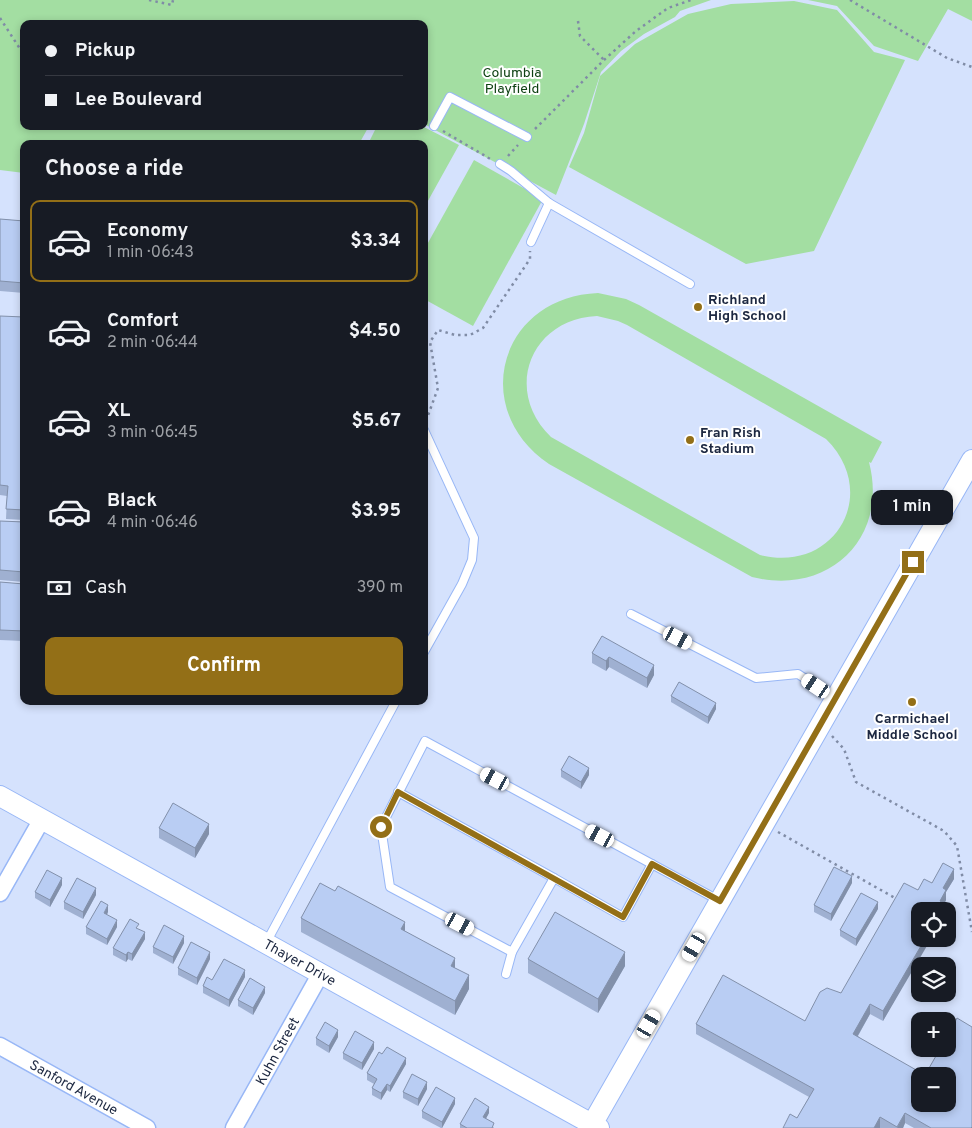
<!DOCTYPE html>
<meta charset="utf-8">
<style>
:root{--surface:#171b24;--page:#242831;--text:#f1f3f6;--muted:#9ea1a6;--line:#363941;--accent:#936f17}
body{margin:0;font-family:Overpass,sans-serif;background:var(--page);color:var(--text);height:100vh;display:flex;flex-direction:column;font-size:19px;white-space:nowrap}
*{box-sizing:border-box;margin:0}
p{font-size:16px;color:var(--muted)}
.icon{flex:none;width:28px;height:28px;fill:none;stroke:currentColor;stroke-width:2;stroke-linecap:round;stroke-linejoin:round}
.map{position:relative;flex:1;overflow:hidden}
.side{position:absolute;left:20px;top:140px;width:408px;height:565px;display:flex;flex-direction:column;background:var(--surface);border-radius:10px;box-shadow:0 2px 8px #0003}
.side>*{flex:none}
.top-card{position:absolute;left:20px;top:20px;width:408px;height:110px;border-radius:10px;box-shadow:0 2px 8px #0003;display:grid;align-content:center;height:110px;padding:0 25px;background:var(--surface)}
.buttons{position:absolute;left:911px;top:902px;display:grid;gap:10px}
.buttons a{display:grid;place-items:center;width:45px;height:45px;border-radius:10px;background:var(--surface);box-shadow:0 2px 8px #0003;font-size:25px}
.end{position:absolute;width:22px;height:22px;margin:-11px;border:6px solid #936f17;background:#fff;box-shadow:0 0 0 2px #fff}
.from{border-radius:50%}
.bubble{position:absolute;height:35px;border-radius:10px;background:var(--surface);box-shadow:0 2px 8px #0003;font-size:16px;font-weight:700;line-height:35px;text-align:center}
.car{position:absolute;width:15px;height:30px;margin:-15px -8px;border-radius:6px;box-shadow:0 0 4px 1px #0007;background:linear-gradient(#fff 24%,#345 0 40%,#fff 0 76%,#345 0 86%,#fff 0)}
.top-card b{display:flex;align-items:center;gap:18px;height:48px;font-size:19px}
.top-card b+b{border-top:1px solid var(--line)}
.top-card i{width:12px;height:12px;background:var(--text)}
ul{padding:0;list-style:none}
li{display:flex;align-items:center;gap:15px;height:82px;margin:0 10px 8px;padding:0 15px;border:2px solid transparent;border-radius:10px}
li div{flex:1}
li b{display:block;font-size:19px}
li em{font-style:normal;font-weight:700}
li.active{border-color:var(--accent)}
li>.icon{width:45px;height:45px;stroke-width:1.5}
h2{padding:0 25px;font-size:22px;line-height:60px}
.pay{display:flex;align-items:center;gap:12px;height:55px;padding:0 25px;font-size:19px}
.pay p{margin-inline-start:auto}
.action{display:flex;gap:10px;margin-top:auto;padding:10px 25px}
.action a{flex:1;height:58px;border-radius:10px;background:var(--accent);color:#fff;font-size:20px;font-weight:700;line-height:58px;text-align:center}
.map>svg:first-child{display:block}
.green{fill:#a3dea2;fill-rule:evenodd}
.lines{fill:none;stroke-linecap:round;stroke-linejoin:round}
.service-casing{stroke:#98b7f6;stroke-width:10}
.minor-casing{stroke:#98b7f6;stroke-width:19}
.tertiary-casing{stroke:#98b7f6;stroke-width:22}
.path{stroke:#808ca6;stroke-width:2.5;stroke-dasharray:2.5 4;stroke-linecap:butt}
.service{stroke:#fff;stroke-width:8}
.minor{stroke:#fff;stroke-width:16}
.tertiary{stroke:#fff;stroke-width:20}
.wall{fill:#9fb0d1}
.shaded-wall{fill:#8290aa}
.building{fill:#b9cdf3;stroke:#8290aa;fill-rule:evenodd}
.route{stroke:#936f17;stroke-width:6}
.poi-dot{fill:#936f17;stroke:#fff;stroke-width:2}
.labels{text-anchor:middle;stroke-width:4;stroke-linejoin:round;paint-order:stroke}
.park-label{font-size:14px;fill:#0e4112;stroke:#fff}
.poi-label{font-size:14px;font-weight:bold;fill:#1d2841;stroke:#fff;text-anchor:start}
.street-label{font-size:14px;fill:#1d2841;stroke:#fff}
</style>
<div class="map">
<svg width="972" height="1128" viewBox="0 0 972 1128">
<rect width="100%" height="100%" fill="#d5e2fd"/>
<g class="green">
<polygon points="0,0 711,0 680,11 675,17 644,34 621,51 601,72 584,124 556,195 424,124 424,24 24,24 24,126 369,126 359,144 24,144 24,173 0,170"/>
<polygon points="808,0 972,0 972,21 948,9 918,61 874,46 837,6"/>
<polygon points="794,1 837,10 874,52 905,60 814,251 746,264 569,167 584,133 600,76 635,44 688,14 731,4"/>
<polygon points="377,126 422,126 459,145 424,208 424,144 368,144"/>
<polygon points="474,160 543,199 473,326 424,299 424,250"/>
<path d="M 598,293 L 626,299 L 639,305 L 882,442 L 871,463 L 869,462 C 889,539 828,596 752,577 L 549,464 C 468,409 500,297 598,293 ZM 597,316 L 618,321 L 627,325 L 826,439 C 881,493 835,574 760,555 L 551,437 C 503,391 530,319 597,316 Z"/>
</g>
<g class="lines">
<g class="service-casing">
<g id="service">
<polyline points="434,126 450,97 527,137"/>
<polyline points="500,164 511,171 549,203 690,284"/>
<polyline points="531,242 549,203"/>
<polyline points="424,430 474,538 472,560 462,584 424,652"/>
<polyline points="631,614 756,678 798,674 835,698"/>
<polyline points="398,792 554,878 512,952 390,887 381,827 425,741 720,901"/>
<polyline points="554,878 623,917 652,864"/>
<polyline points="266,943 396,701"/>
<polyline points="506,974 512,952"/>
</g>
</g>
<g class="minor-casing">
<g id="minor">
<polyline points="0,893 42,819"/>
<polyline points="0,1046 147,1128"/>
<polyline points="234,1128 321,973"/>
</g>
</g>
<g class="tertiary-casing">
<g id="tertiary">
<polyline points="0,796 599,1128"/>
<polyline points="590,1128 972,460"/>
</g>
</g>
<g class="path">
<polyline points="149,0 172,5 173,0"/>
<polyline points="850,0 947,58 972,67"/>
<polyline points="0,18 24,55"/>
<polyline points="578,21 580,36 604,60"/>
<polyline points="535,129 604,60 636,31 668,8 691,0"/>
<polyline points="443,131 492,160"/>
<polyline points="508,156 518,145"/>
<polyline points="426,421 438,388 430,342 438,330 455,335 470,335 483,328 530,259 530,251"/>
<polyline points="832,736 844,749 856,782 944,831 957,846 972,932"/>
<polyline points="778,832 895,898"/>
</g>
<use href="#service" class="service"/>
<use href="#minor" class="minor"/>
<use href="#tertiary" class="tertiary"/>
</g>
<g class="wall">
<polygon points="0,219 24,221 24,293 0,291"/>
<polygon points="0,316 22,353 24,353 24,520 6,519 7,496 0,495"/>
<polygon points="0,521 24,522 24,582 0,580"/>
<polygon points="0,582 24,584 24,641 0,640"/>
<polygon points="602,636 654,675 647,688 609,667 606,671 592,663 592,653"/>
<polygon points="671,696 716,709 708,724 671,702"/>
<polygon points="561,770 589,775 581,789 561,777"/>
<polygon points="159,828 209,834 195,858 159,838"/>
<polygon points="954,879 946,892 946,900 945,903 945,911 883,1021 870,1014 858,1036 972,1128 914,1128 905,1123 903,1128 783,1128 797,1118 809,1097 696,1034 696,1024 805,1021 841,993 918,890 932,883"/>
<polygon points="852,883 831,921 814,912 814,905"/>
<polygon points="62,885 50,907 35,898 35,892"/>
<polygon points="96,895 83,919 64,909 64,902"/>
<polygon points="878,909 856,946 840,936 840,930"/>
<polygon points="108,912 107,915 117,927 107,945 86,934 86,927"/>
<polygon points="301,918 405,931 455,968 469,989 455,1015 301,932"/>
<polygon points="139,929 145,939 132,961 128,959 126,962 113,955 113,948"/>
<polygon points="184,943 173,964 153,953 153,947"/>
<polygon points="210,959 197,985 178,975 178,968"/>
<polygon points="528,959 625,966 598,1013 528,973"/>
<polygon points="245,977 229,1007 203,993 203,986 212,980"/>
<polygon points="265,993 253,1015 238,1006 238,1000"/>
<polygon points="338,1037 329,1053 316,1045 316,1038"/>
<polygon points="374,1049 362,1070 343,1059 343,1053"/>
<polygon points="382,1054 406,1064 390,1092 387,1090 381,1100 372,1095 372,1088 374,1084 367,1080 367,1073"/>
<polygon points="427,1089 418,1106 403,1098 403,1092"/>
<polygon points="455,1104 442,1128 441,1128 422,1118 422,1111"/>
<polygon points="489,1113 486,1118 494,1128 460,1128 460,1124"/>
</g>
<g class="shaded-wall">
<polygon points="24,322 24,332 21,363 21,353"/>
<polygon points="609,657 609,667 606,671 606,661"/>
<polygon points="654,665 654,675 647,688 647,678"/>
<polygon points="716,703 716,709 708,724 708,717"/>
<polygon points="589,768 589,775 581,789 581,782"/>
<polygon points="209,824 209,834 195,858 195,848"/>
<polygon points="954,869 954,879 946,892 946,900 940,911 940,901 943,888"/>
<polygon points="852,876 852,883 831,921 831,914"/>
<polygon points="62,878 62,885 50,907 50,900"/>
<polygon points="96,888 96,895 83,919 83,912"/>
<polygon points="878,902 878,909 856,946 856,939"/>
<polygon points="945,904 945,911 941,911"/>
<polygon points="108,905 108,912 104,920 104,913"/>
<polygon points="117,920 117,927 107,945 107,939"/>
<polygon points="405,922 405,935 401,929"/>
<polygon points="145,932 145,939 132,961 132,954"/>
<polygon points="184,936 184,943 173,964 173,957"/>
<polygon points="925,939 931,939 883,1021 883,1011"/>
<polygon points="128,952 128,959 126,962 126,955"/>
<polygon points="210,952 210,959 197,985 197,978"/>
<polygon points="625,952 625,966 598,1013 598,999"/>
<polygon points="455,958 455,971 451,966"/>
<polygon points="245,970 245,977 229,1007 229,1000"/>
<polygon points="469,975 469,989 455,1015 455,1001"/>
<polygon points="265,987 265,993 253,1015 253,1008"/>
<polygon points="870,1004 870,1014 853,1044 853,1034"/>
<polygon points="338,1030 338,1037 329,1053 329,1046"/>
<polygon points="374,1042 374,1049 362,1070 362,1063"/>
<polygon points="406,1058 406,1064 390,1092 390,1086"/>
<polygon points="427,1082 427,1089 418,1106 418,1099"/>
<polygon points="387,1084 387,1090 381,1100 381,1093"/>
<polygon points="455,1098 455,1104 442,1128 442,1122"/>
<polygon points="489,1107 489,1113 483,1124 483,1117"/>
<polygon points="905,1113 905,1123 903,1128 897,1128"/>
<polygon points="880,1117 880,1128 874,1128"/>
</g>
<g class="building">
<polygon points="0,219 24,221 24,283 0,281"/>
<polygon points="0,316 24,317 21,353 24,353 24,510 6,509 8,486 0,485"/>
<polygon points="0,521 24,522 24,572 0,570"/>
<polygon points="0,582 24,584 24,631 0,630"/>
<polygon points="602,636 654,665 647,678 609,657 606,661 592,653"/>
<polygon points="679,682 716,703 708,717 671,696"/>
<polygon points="569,756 589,768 581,782 561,770"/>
<polygon points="173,803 209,824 195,848 159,828"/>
<path d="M 943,863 L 954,869 L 943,888 L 946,890 L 940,901 L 945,904 L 941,911 L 920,911 L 920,939 L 925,939 L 883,1011 L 870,1004 L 853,1034 L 925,1075 L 940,1049 L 948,1049 L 948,1035 L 957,1018 L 972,1027 L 972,1127 L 971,1128 L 931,1128 L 905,1113 L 897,1127 L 880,1117 L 874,1128 L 783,1128 L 790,1114 L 797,1118 L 814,1089 L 696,1024 L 723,975 L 805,1021 L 820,992 L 827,988 L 841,993 L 904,883 L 918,890 L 924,879 L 932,883 ZM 920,1076 L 948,1076 L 948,1104 L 920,1104 Z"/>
<polygon points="834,867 852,876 831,914 814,905"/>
<polygon points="47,870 62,878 50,900 35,892"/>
<polygon points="77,878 96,888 83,912 64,902"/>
<polygon points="320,883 335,891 338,886 405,922 401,929 455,958 451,966 469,975 455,1001 301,918"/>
<polygon points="861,893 878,902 856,939 840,930"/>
<polygon points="101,901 108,905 104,913 117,920 107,939 86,927"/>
<polygon points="555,912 625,952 598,999 528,959"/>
<polygon points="130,919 139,924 136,928 145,932 132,954 128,952 126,955 113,948"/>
<polygon points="164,925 184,936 173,957 153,947"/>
<polygon points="191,942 210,952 197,978 178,968"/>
<polygon points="224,959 245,970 229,1000 203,986 207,977 212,980"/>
<polygon points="250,978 265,987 253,1008 238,1000"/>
<polygon points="325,1022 338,1030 329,1046 316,1038"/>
<polygon points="355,1031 374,1042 362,1063 343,1053"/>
<polygon points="387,1047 406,1058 390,1086 387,1084 381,1093 372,1088 377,1079 367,1073 379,1052 382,1054"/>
<polygon points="412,1074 427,1082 418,1099 403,1092"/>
<polygon points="436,1087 455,1098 442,1122 422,1111"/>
<polygon points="475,1098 489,1107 483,1117 494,1123 492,1128 467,1128 460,1124"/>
</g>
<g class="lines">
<polyline class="route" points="381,827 398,792 623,917 652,864 720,901 913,562"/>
</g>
<g class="poi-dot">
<circle cx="698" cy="307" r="5"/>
<circle cx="690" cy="440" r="5"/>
<circle cx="912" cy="702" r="5"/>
</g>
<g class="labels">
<g class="park-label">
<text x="512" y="77">Columbia<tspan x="512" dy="16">Playfield</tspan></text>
</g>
<g class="poi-label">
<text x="708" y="304">Richland<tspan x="708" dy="16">High School</tspan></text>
<text x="700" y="437">Fran Rish<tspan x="700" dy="16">Stadium</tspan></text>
<text x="912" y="723" text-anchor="middle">Carmichael<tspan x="912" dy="16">Middle School</tspan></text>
</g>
<g class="street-label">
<text transform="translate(300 962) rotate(29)" y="5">Thayer Drive</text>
<text transform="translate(277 1051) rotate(-61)" y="5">Kuhn Street</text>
<text transform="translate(74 1087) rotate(29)" y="5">Sanford Avenue</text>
</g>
</g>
</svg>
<div class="buttons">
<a><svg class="icon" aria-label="locate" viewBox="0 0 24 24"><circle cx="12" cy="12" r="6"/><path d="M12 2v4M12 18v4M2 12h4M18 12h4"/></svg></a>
<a><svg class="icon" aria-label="layers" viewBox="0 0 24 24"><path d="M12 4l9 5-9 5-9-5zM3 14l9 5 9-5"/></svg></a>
<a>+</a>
<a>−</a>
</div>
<i class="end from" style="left:381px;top:827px"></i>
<i class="end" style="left:913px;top:562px"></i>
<div class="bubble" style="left:871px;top:490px;width:82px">1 min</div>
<i class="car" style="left:678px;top:638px;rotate:117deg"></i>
<i class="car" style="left:816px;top:686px;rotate:304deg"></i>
<i class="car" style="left:495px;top:779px;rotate:298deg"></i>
<i class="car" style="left:600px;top:836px;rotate:298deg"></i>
<i class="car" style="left:460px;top:924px;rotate:118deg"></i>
<i class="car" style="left:694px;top:947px;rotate:210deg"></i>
<i class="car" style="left:649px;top:1024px;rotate:30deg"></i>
<div class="top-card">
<b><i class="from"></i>Pickup</b>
<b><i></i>Lee Boulevard</b>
</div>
<section class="side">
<h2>Choose a ride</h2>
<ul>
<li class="active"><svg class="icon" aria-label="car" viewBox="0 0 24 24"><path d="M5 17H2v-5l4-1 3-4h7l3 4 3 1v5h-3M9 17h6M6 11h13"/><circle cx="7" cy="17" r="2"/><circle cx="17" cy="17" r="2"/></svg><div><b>Economy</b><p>1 min · 06:43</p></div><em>$3.34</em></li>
<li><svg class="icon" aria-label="car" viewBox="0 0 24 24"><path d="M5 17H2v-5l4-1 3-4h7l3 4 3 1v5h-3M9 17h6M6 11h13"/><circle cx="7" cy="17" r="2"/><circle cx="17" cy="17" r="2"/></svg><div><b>Comfort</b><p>2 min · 06:44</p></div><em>$4.50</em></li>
<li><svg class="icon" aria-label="car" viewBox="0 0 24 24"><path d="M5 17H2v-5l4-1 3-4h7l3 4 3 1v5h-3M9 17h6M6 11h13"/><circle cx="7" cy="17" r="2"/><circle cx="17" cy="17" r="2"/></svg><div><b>XL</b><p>3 min · 06:45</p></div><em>$5.67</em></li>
<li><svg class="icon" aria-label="car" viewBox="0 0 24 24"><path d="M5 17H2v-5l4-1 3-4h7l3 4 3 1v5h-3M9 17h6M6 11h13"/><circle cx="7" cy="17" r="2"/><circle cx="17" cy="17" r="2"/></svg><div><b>Black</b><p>4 min · 06:46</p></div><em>$3.95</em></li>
</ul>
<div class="pay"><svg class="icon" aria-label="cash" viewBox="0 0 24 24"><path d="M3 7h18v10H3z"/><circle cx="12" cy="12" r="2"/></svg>Cash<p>390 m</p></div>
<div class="action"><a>Confirm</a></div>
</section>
</div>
